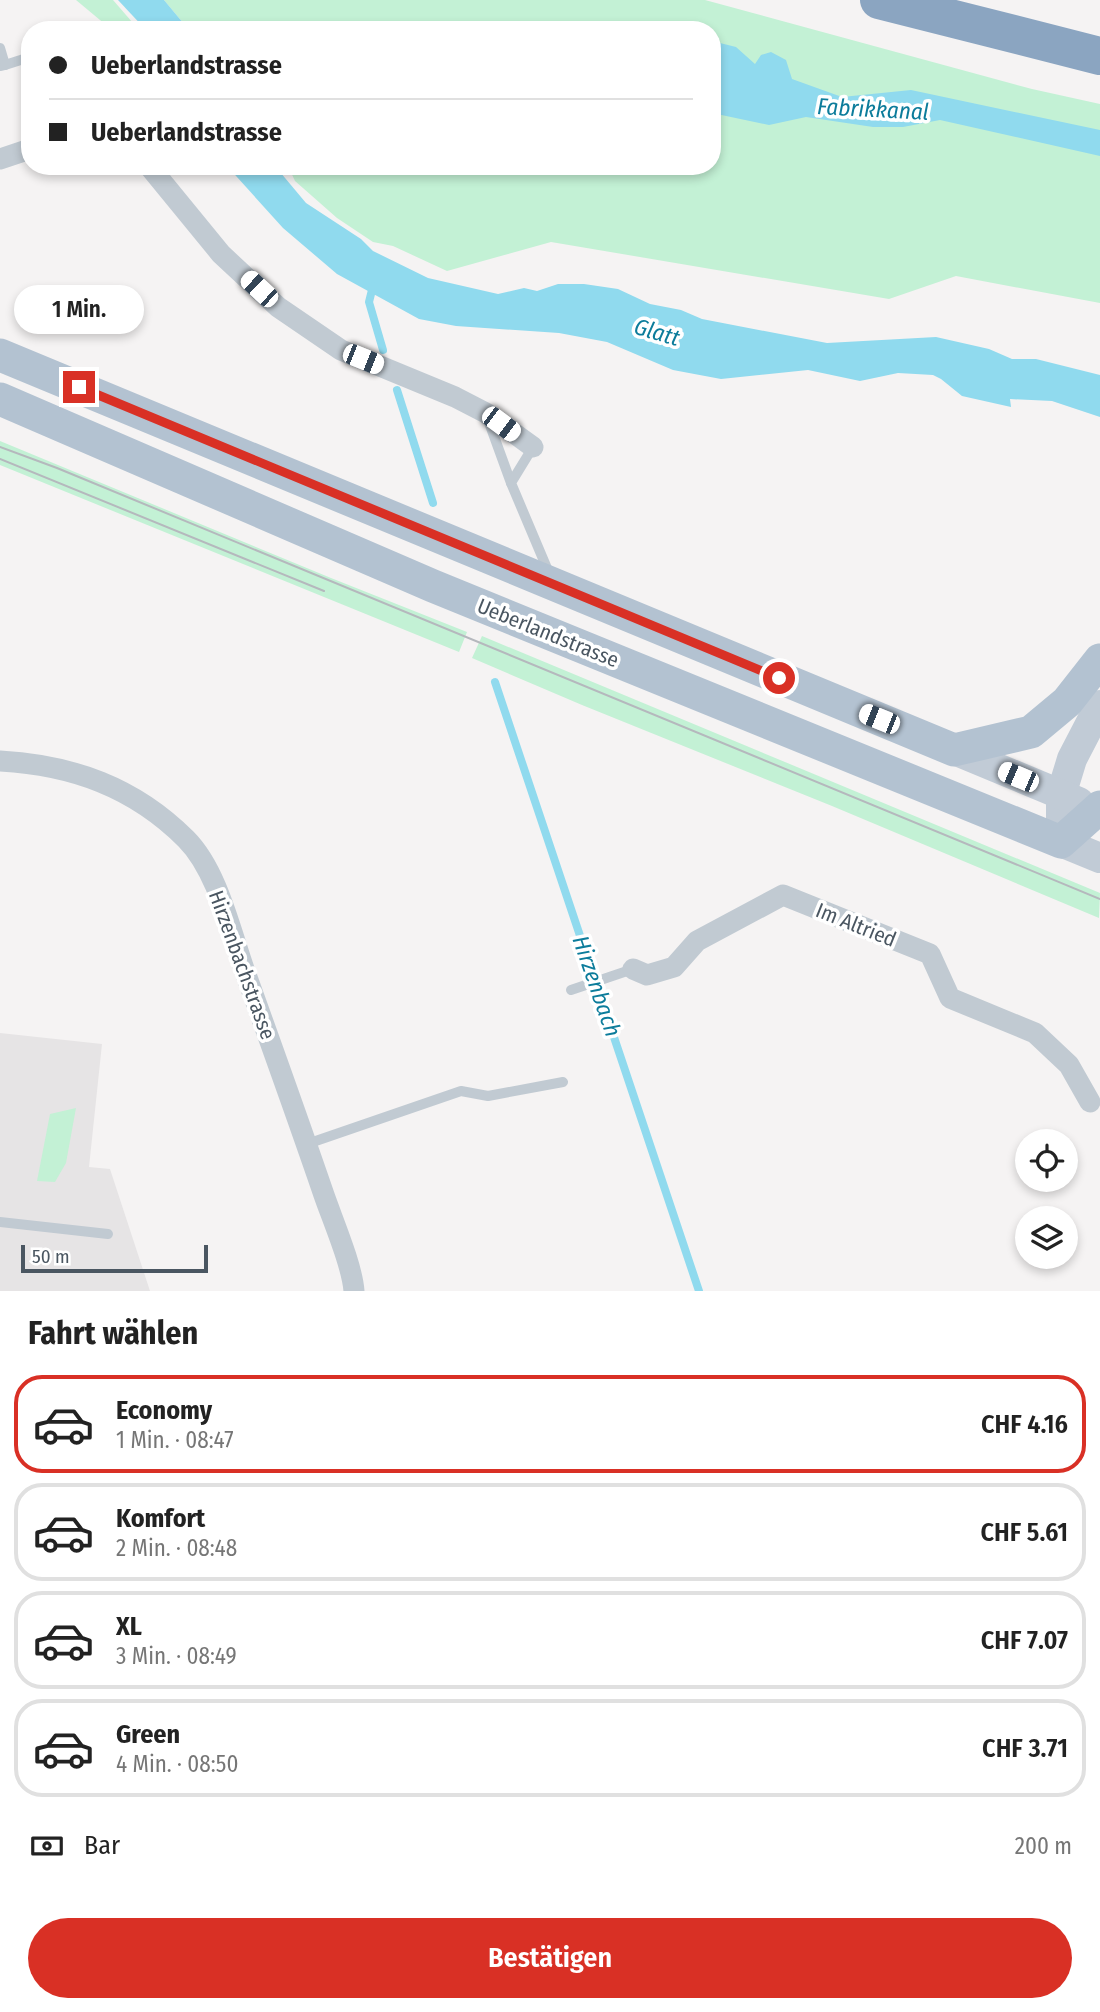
<!DOCTYPE html>
<html lang="de">
<meta charset="utf-8">
<style>
:root{--surface:#fff;--page:#f2f2f2;--text:#222;--muted:#767676;--line:#e0e0e0;--accent:#d93025}
body{margin:0;font-family:"Fira Sans Condensed",sans-serif;background:var(--page);color:var(--text);height:100vh;display:flex;flex-direction:column;font-size:26px;white-space:nowrap}
*{box-sizing:border-box;margin:0}
p{font-size:23px;color:var(--muted)}
.icon{flex:none;width:38px;height:38px;fill:none;stroke:currentColor;stroke-width:2;stroke-linecap:round;stroke-linejoin:round}
.map{position:relative;height:1291px;overflow:hidden}
.drawer{display:flex;flex-direction:column;background:var(--surface);flex:1}
.drawer>*{flex:none}
.guide{position:absolute;left:21px;top:21px;width:700px;height:154px;border-radius:28px;box-shadow:0 4px 10px #0003;display:grid;align-content:center;height:154px;padding:0 28px;background:var(--surface)}
.buttons{position:absolute;left:1015px;top:1129px;display:grid;gap:14px}
.buttons a{display:grid;place-items:center;width:63px;height:63px;border-radius:50%;background:var(--surface);box-shadow:0 4px 10px #0003;font-size:35px}
.scale{position:absolute;left:21px;bottom:18px;width:187px;box-sizing:border-box;padding-left:7px;border:4px solid #4a5661;border-top:0;font-size:19px;line-height:24px;white-space:nowrap;color:#4a5661;-webkit-text-stroke:5px #fff;paint-order:stroke}
.end{position:absolute;width:32px;height:32px;margin:-16px;border:9px solid #d93025;background:#fff;box-shadow:0 0 0 4px #fff}
.from{border-radius:50%}
.bubble{position:absolute;height:49px;border-radius:24px;background:var(--surface);box-shadow:0 4px 10px #0003;font-size:23px;font-weight:600;line-height:49px;text-align:center}
.car{position:absolute;width:21px;height:42px;margin:-21px -10px;border-radius:9px;box-shadow:0 0 5px 2px #0007;background:linear-gradient(#fff 24%,#345 0 40%,#fff 0 76%,#345 0 86%,#fff 0)}
.guide b{display:flex;align-items:center;gap:24px;height:66px;font-size:26px}
.guide b+b{border-top:2px solid var(--line)}
.guide i{width:18px;height:18px;background:var(--text)}
ul{padding:0;list-style:none}
li{display:flex;align-items:center;gap:21px;height:98px;margin:0 14px 10px;padding:0 14px;border:4px solid var(--line);border-radius:28px}
li div{flex:1}
li b{display:block;font-size:26px}
li em{font-style:normal;font-weight:600}
li.current{border-color:var(--accent)}
li>.icon{width:63px;height:63px;stroke-width:1.5}
h2{padding:0 28px;font-size:32px;line-height:84px}
.pay{display:flex;align-items:center;gap:18px;height:77px;padding:0 28px;font-size:26px}
.pay p{margin-inline-start:auto}
.button{display:flex;gap:14px;margin-top:auto;padding:14px 28px}
.button a{flex:1;height:80px;border-radius:42px;background:var(--accent);color:#fff;font-size:28px;font-weight:600;line-height:80px;text-align:center}
.map>svg:first-child{display:block}
.education{fill:#e6e4e5}
.green{fill:#c3f1d5}
.water{fill:#90daee}
.lines{fill:none;stroke-linecap:round;stroke-linejoin:round}
.stream{stroke:#90daee;stroke-width:8}
.lane{stroke:#c1cad2;stroke-width:10}
.street{stroke:#c1cad2;stroke-width:21}
.secondary{stroke:#c1cbd6;stroke-width:30}
.primary{stroke:#b3c2d1;stroke-width:33}
.highway{stroke:#8ba5c1;stroke-width:38}
.tram{stroke:#b5b8bd;stroke-width:2}
.route{stroke:#d93025;stroke-width:9}
.labels{text-anchor:middle;stroke-width:7;stroke-linejoin:round;paint-order:stroke}
.street-label{font-size:21px;fill:#4a5661;stroke:#fff}
.water-label{font-size:23px;font-style:italic;fill:#0c7c9b;stroke:#fff}
</style>
<div class="map">
<svg width="1100" height="1291" viewBox="0 0 1100 1291">
<rect width="100%" height="100%" fill="#f5f3f3"/>
<polygon class="education" points="0,1033 102,1044 89,1167 110,1169 150,1291 0,1291"/>
<g class="green">
<polygon points="76,0 113,0 139,30 112,30"/>
<polygon points="164,0 705,0 1032,89 1100,104 1100,303 956,276 889,299 551,242 447,271 393,246 373,242 337,218 295,181 288,166 712,166 712,30 189,30"/>
<polygon points="0,441 331,578 467,632 459,652 0,465"/>
<polygon points="482,636 1100,893 1099,918 832,806 582,705 472,658"/>
<polygon points="76,1108 66,1163 55,1182 37,1181 50,1114"/>
</g>
<g class="water">
<polygon points="118,0 164,0 189,30 146,30"/>
<polygon points="712,41 736,47 755,64 761,55 771,52 786,60 792,79 842,97 911,90 1100,130 1100,156 940,120 903,127 873,127 806,117 769,125 712,113"/>
<polygon points="227,166 275,166 306,203 361,239 373,251 428,278 498,294 524,288 537,291 558,284 584,284 618,289 650,304 681,310 702,319 827,343 936,337 989,349 1012,359 1036,359 1100,375 1100,417 1052,401 1010,399 1011,407 962,396 941,379 933,375 898,373 860,381 808,370 721,379 673,370 607,342 559,333 456,326 419,319 337,274 283,228"/>
</g>
<g class="lines">
<g class="stream">
<polyline points="373,286 369,302 383,350"/>
<polyline points="397,390 433,503"/>
<polyline points="495,682 699,1291"/>
</g>
<g class="lane">
<polyline points="0,48 5,65 1,66"/>
<polyline points="5,65 30,57"/>
<polyline points="487,417 511,483"/>
<polyline points="533,447 511,483 549,573"/>
<polyline points="571,990 633,969"/>
<polyline points="307,1144 461,1091 488,1096 563,1082"/>
<polyline points="0,1222 108,1234"/>
</g>
<g class="street">
<polyline points="0,159 30,149"/>
<polyline points="149,166 221,254 278,307 341,350 455,397 486,413 533,447"/>
<path d="M 0,761 C 72,765 134,787 186,839 C 217,870 230,929 244,969 C 271,1044 298,1119 324,1195 C 333,1221 352,1265 354,1291"/>
<polyline points="633,969 647,975 674,967 697,941 783,895 930,954 950,998 1035,1033 1069,1065 1090,1102"/>
</g>
<g class="secondary">
<polyline points="1100,705 1072,759 1061,795 1061,842 1100,858"/>
<polyline points="954,750 1079,802"/>
</g>
<g class="primary">
<polyline points="0,355 954,750 1031,732 1067,702 1100,660"/>
<polyline points="0,399 433,586 1061,842 1100,807"/>
</g>
<polyline class="highway" points="879,0 1100,56"/>
<g class="tram">
<polyline points="0,447 57,468 1100,899"/>
<polyline points="0,459 324,591"/>
</g>
</g>
<g class="lines">
<polyline class="route" points="79,387 779,678"/>
</g>
<g class="labels">
<g class="street-label">
<text transform="translate(548 633) rotate(22)" y="7">Ueberlandstrasse</text>
<text transform="translate(856 925) rotate(22)" y="7">Im Altried</text>
<text transform="translate(242 965) rotate(70)" y="7">Hirzenbachstrasse</text>
</g>
<g class="water-label">
<text transform="translate(873 109) rotate(3)" y="8">Fabrikkanal</text>
<text transform="translate(657 332) rotate(16)" y="8">Glatt</text>
<text transform="translate(597 986) rotate(71)" y="8">Hirzenbach</text>
</g>
</g>
</svg>
<div class="buttons">
<a><svg class="icon" aria-label="locate" viewBox="0 0 24 24"><circle cx="12" cy="12" r="6"/><path d="M12 2v4M12 18v4M2 12h4M18 12h4"/></svg></a>
<a><svg class="icon" aria-label="layers" viewBox="0 0 24 24"><path d="M12 4l9 5-9 5-9-5zM3 14l9 5 9-5"/></svg></a>
</div>
<div class="scale">50 m</div>
<i class="end from" style="left:779px;top:678px"></i>
<i class="end" style="left:79px;top:387px"></i>
<div class="bubble" style="left:14px;top:285px;width:130px">1 Min.</div>
<i class="car" style="left:259px;top:289px;rotate:313deg"></i>
<i class="car" style="left:363px;top:359px;rotate:112deg"></i>
<i class="car" style="left:501px;top:424px;rotate:127deg"></i>
<i class="car" style="left:879px;top:719px;rotate:292deg"></i>
<i class="car" style="left:1018px;top:777px;rotate:293deg"></i>
<div class="guide">
<b><i class="from"></i>Ueberlandstrasse</b>
<b><i></i>Ueberlandstrasse</b>
</div>
</div>
<section class="drawer">
<h2>Fahrt wählen</h2>
<ul>
<li class="current"><svg class="icon" aria-label="car" viewBox="0 0 24 24"><path d="M5 17H2v-5l4-1 3-4h7l3 4 3 1v5h-3M9 17h6M6 11h13"/><circle cx="7" cy="17" r="2"/><circle cx="17" cy="17" r="2"/></svg><div><b>Economy</b><p>1 Min. · 08:47</p></div><em>CHF 4.16</em></li>
<li><svg class="icon" aria-label="car" viewBox="0 0 24 24"><path d="M5 17H2v-5l4-1 3-4h7l3 4 3 1v5h-3M9 17h6M6 11h13"/><circle cx="7" cy="17" r="2"/><circle cx="17" cy="17" r="2"/></svg><div><b>Komfort</b><p>2 Min. · 08:48</p></div><em>CHF 5.61</em></li>
<li><svg class="icon" aria-label="car" viewBox="0 0 24 24"><path d="M5 17H2v-5l4-1 3-4h7l3 4 3 1v5h-3M9 17h6M6 11h13"/><circle cx="7" cy="17" r="2"/><circle cx="17" cy="17" r="2"/></svg><div><b>XL</b><p>3 Min. · 08:49</p></div><em>CHF 7.07</em></li>
<li><svg class="icon" aria-label="car" viewBox="0 0 24 24"><path d="M5 17H2v-5l4-1 3-4h7l3 4 3 1v5h-3M9 17h6M6 11h13"/><circle cx="7" cy="17" r="2"/><circle cx="17" cy="17" r="2"/></svg><div><b>Green</b><p>4 Min. · 08:50</p></div><em>CHF 3.71</em></li>
</ul>
<div class="pay"><svg class="icon" aria-label="cash" viewBox="0 0 24 24"><path d="M3 7h18v10H3z"/><circle cx="12" cy="12" r="2"/></svg>Bar<p>200 m</p></div>
<div class="button"><a>Bestätigen</a></div>
</section>
